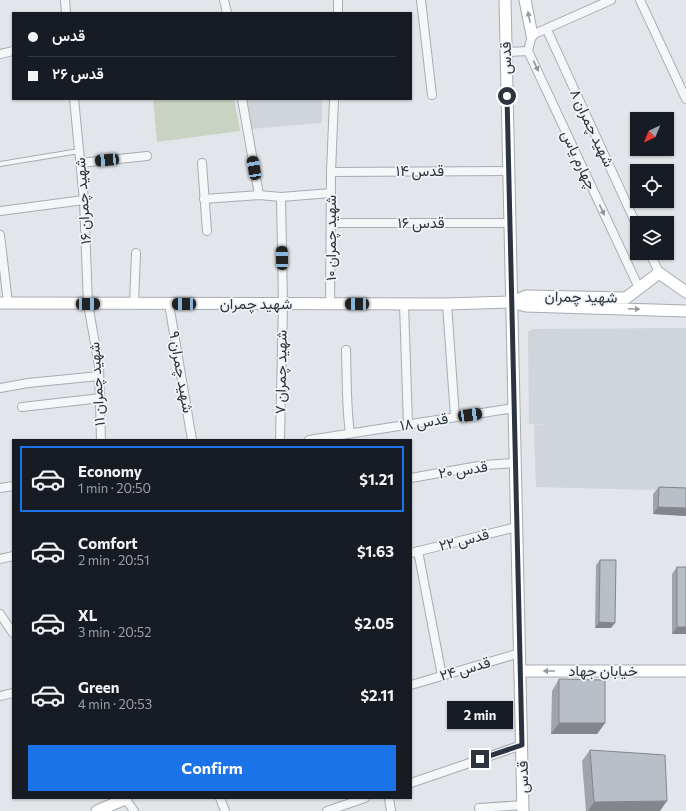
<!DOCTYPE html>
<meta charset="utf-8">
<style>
:root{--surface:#171b24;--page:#20242c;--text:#f1f3f6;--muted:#9ea1a6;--line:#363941;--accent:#1a73e8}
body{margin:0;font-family:Commissioner,Vazirmatn,sans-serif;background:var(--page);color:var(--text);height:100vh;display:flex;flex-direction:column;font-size:15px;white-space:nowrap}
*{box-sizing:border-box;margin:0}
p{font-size:13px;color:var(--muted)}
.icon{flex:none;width:22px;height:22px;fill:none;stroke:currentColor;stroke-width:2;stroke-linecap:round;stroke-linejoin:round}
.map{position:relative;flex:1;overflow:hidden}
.sheet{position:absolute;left:12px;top:439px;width:400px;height:360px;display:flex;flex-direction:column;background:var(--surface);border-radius:0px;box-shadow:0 1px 3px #0004}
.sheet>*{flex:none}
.hud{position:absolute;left:12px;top:12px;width:400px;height:88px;border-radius:0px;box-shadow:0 1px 3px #0004;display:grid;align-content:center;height:88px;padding:0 16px;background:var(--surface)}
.needle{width:26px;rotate:224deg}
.tools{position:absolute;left:630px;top:112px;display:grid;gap:8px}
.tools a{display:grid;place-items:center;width:44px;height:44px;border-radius:0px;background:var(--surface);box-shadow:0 1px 3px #0004;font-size:20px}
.end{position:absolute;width:18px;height:18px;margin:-9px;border:5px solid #2b3440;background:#fff;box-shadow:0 0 0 2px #fff}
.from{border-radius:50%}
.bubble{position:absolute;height:28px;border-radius:0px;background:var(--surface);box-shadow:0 1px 3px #0004;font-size:13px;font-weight:700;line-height:28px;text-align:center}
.car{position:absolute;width:12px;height:24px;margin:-12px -6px;border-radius:5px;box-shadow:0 0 3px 1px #0007;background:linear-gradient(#222 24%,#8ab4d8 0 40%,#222 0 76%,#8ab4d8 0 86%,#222 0)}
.hud b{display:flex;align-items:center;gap:14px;height:38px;font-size:15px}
.hud b+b{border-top:1px solid var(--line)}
.hud i{width:10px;height:10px;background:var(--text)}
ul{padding:7px 0 0;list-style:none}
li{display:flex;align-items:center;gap:12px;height:66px;margin:0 8px 6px;padding:0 8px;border:2px solid transparent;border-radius:0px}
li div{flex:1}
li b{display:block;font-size:15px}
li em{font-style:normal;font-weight:700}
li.current{border-color:var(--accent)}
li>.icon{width:36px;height:36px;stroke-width:1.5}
.button{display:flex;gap:8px;margin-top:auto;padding:8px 16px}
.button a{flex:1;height:46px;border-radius:0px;background:var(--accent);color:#fff;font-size:16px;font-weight:700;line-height:46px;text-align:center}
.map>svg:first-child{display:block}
.built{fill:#d0d5db}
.green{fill:#c9d3c3}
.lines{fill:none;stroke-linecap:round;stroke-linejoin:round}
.lane-casing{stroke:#a7acb3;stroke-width:6}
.street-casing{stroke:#a7acb3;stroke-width:10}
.secondary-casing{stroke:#a7acb3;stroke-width:13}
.lane{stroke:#f4f6f8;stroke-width:4}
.street{stroke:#f4f6f8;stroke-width:8}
.secondary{stroke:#fff;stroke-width:11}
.wall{fill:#9fa4aa}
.shaded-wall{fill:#82868b}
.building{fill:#b9bfc6;stroke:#82868b}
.oneway{fill:#959aa0}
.oneway2{fill:#90959c}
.route{stroke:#2b3440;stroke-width:5}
.labels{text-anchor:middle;stroke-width:3.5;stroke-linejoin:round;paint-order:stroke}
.street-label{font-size:15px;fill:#2b3440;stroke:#f1f4f7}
</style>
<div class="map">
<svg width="686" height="811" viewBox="0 0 686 811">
<rect width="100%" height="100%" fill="#e2e5e9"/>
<g class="built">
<polygon points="246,99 322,99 322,123 251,129"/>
<polygon points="686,328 686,491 536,487 534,425 548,425 529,424 528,332 533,329"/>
</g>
<polygon class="green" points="153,99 234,99 240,131 157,142"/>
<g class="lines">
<g class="lane-casing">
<polyline id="lane" points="0,164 79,151"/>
</g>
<g class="street-casing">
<g id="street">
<polyline points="65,0 66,13"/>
<polyline points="224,0 227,13"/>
<polyline points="421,0 432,95"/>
<polyline points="640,0 686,99"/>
<polyline points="338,13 338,0"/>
<polyline points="547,30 637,226"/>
<polyline points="528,51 532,35 611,0"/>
<polyline points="506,52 528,51 639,288"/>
<polyline points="0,54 13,51"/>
<polyline points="74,99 84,200 88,304 99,366 101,440"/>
<polyline points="242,99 259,195"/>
<polyline points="80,163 147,156"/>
<polyline points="202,163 207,231"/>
<polyline points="331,172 509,171"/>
<polyline points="204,199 259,195 281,197 331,193"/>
<polyline points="0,211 84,200"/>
<polyline points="331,223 510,223"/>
<polyline points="0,235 8,303"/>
<polyline points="650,253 659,273"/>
<polyline points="134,304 136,253"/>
<polyline points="169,304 192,440"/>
<polyline points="330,304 331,172 334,99"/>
<polyline points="404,304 408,424"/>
<polyline points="447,304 455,417"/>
<path d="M 346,350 C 347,378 346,405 350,433"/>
<polyline points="0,388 28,383 99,376"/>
<polyline points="22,407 101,398"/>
<polyline points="280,440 283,304 281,197"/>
<polyline points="309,440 514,408"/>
<polyline points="411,478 484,465 516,463"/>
<polyline points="0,488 13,486"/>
<polyline points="418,551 442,676"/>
<polyline points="411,553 517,527"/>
<polyline points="0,559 13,556"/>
<polyline points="0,614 13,633"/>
<polyline points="411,685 520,653"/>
<polyline points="0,696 13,693"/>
<polyline points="411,783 522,745"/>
<polyline points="125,798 134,811"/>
<polyline points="220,798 225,811"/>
<polyline points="389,798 391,811"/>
<polyline points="479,808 523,805"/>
<polyline points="327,811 365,798"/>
</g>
</g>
<g class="secondary-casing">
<g id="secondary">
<polyline points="505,0 523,811"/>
<polyline points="525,0 532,35"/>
<polyline points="512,302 526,296 626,298 659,273 686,292"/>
<polyline points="0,303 447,304 512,302 526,306 686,311"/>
<polyline points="520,671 686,671"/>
<polyline points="97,811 125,799"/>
</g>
</g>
<use href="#lane" class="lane"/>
<use href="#street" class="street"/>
<use href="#secondary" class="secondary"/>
</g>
<g class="wall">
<polygon points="659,487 686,488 686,516 653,514 653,494"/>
<polygon points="600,560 611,628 595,628 596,565"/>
<polygon points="677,567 686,567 686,634 672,634 672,574"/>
<polygon points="559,679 605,723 597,734 551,734 552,691"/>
<polygon points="590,750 660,811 586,811 582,761"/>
</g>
<g class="shaded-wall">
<polygon points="658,507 686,508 686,516 653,514"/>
<polygon points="599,622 615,623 611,628 595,628"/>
<polygon points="677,627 686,627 686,634 672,634"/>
<polygon points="559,723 605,723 597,734 551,734"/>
<polygon points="667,801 660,811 588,811 594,802"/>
</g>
<g class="building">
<polygon points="659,487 686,488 686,508 658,507"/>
<polygon points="600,560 616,560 615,623 599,622"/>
<rect x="677" y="567" width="9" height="60"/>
<polygon points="559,679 605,680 605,723 559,723"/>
<polygon points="590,750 665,755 667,801 594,802"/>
</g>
<defs><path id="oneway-solid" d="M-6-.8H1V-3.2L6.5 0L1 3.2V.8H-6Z"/></defs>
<g class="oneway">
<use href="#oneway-solid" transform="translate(529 17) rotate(-101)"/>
<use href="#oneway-solid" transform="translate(634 309) rotate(2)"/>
<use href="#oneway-solid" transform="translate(549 671) rotate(-180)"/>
</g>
<g class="oneway2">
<use href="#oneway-solid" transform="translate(536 66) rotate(65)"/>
<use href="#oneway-solid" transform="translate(602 210) rotate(65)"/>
</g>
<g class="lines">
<polyline class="route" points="480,759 522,745 507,96"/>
</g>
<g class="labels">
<g class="street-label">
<text transform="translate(506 58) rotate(-91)" y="5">قدس</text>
<text transform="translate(592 128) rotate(65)" y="5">شهید چمران ۸</text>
<text transform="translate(579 160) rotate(65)" y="5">چهارم یاس</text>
<text x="420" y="176">قدس ۱۴</text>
<text transform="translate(83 201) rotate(-94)" y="5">شهید چمران ۱۶</text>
<text x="421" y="228">قدس ۱۶</text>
<text transform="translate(331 238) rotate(-90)" y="5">شهید چمران ۱۰</text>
<text transform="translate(581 297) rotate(1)" y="5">شهید چمران</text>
<text x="256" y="309">شهید چمران</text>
<text transform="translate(181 372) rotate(80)" y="5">شهید چمران ۹</text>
<text transform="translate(281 372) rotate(-89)" y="5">شهید چمران ۷</text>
<text transform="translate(97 384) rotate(-94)" y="5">شهید چمران ۱۱</text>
<text transform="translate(424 422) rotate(-9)" y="5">قدس ۱۸</text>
<text transform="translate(463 470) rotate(-9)" y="5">قدس ۲۰</text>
<text transform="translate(464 540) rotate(-14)" y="5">قدس ۲۲</text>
<text transform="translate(465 669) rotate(-16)" y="5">قدس ۲۴</text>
<text x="603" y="676">خیابان جهاد</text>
<text transform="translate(523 777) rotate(-91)" y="5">قدس</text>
</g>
</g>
</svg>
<div class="tools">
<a><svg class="needle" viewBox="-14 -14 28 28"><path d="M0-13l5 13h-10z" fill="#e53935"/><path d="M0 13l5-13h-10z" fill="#9ea1a6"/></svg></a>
<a><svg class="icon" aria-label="locate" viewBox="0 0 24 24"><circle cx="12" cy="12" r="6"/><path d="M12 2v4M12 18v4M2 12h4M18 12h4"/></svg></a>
<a><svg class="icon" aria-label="layers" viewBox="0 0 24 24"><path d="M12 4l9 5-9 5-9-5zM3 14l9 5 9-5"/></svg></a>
</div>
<i class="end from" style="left:507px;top:96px"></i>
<i class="end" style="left:480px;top:759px"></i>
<div class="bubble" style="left:447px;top:701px;width:66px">2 min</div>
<i class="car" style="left:107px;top:160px;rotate:265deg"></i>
<i class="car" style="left:254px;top:168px;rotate:350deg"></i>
<i class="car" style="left:282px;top:258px;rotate:359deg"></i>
<i class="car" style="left:88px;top:304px;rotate:90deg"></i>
<i class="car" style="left:184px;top:304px;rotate:270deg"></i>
<i class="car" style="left:357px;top:304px;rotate:270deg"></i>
<i class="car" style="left:470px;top:415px;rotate:82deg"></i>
<div class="hud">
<b><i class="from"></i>قدس</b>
<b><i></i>قدس ۲۶</b>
</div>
<section class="sheet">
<ul>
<li class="current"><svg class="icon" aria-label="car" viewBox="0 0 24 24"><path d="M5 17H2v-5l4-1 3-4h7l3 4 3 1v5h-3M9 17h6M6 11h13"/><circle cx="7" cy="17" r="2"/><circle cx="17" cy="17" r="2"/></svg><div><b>Economy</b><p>1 min · 20:50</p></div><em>$1.21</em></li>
<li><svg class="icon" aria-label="car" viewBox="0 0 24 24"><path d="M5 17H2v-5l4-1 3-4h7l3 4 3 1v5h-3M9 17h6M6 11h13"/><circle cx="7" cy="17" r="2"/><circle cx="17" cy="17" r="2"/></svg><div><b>Comfort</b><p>2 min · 20:51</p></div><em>$1.63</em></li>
<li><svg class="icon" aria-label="car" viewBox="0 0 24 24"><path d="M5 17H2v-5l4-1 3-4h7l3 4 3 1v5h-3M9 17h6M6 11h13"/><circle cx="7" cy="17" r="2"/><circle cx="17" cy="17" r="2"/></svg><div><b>XL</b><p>3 min · 20:52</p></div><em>$2.05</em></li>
<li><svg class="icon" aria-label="car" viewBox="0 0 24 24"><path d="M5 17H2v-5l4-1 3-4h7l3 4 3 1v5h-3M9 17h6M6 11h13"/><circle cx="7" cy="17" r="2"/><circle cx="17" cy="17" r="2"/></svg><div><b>Green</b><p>4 min · 20:53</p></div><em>$2.11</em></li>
</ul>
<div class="button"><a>Confirm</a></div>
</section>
</div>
